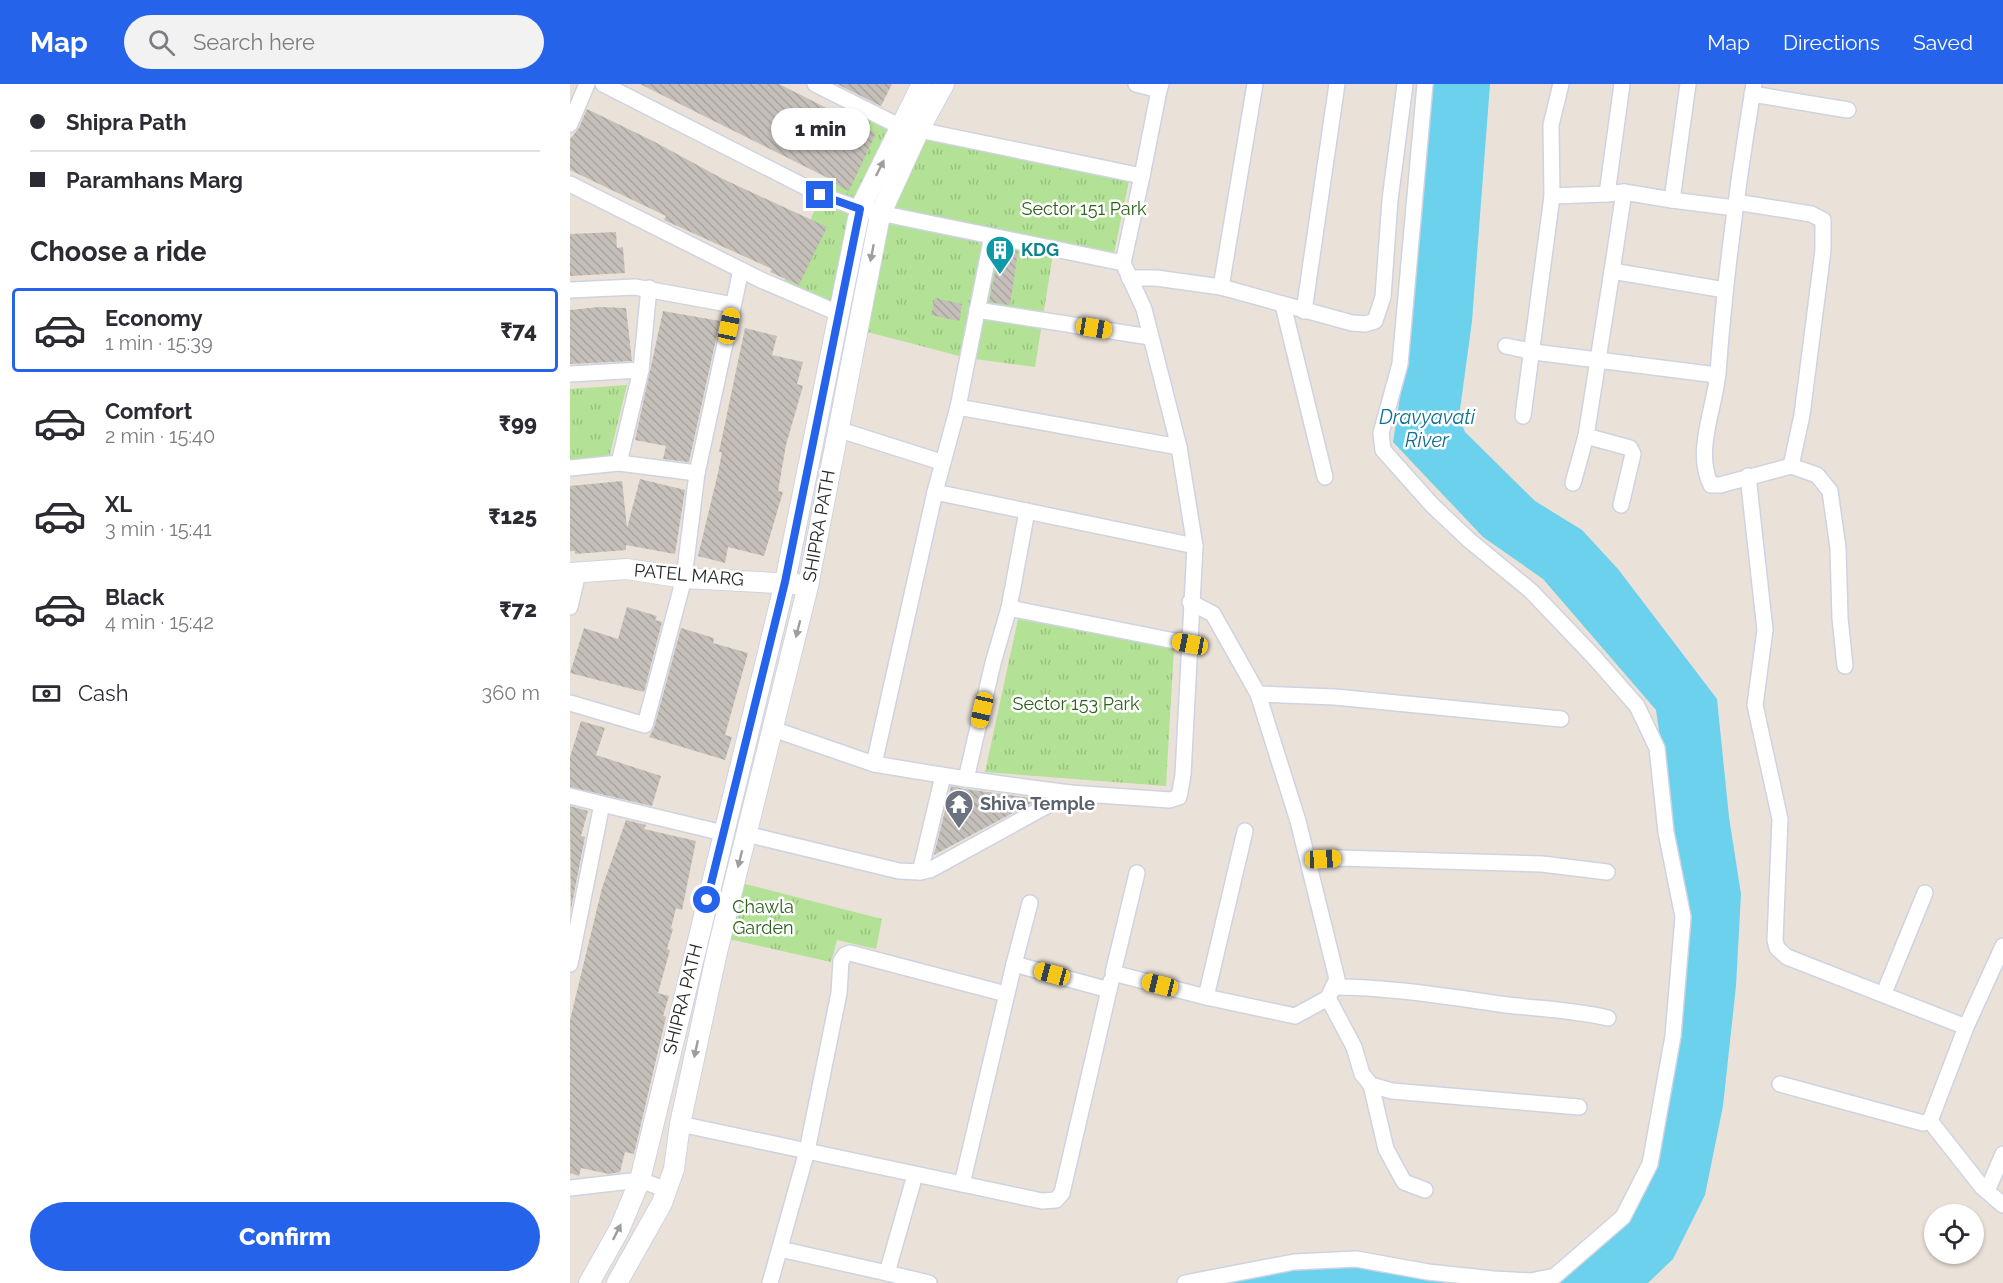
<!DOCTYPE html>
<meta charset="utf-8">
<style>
:root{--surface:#fff;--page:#f2f2f3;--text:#2b2b33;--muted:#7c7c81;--line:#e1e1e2;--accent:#2563eb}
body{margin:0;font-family:Raleway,sans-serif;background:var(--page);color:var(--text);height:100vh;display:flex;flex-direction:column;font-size:22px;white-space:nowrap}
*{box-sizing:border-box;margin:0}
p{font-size:20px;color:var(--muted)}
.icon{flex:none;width:33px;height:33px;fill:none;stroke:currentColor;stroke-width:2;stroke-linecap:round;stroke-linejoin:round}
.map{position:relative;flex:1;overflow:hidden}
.side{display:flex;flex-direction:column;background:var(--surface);width:570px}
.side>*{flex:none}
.hud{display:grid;align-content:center;height:132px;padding:0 30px;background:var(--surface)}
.controls{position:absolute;left:1354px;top:1120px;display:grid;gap:12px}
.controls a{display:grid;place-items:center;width:60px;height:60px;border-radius:50%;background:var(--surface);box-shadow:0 2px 4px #0004;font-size:30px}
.end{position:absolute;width:27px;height:27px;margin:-14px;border:8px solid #2563eb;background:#fff;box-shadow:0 0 0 3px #fff}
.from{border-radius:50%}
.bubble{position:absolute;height:42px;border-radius:21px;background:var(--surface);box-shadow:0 2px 4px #0004;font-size:20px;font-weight:800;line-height:42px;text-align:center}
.car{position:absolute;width:18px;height:36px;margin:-18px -9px;border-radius:8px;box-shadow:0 0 4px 2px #0007;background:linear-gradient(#f5c518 24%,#345 0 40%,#f5c518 0 76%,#345 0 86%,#f5c518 0)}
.hud b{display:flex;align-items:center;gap:21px;height:57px;font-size:22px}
.hud b+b{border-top:2px solid var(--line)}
.hud i{width:15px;height:15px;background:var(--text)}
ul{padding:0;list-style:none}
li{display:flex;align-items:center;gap:18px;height:84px;margin:0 12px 9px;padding:0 18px;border:3px solid transparent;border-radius:6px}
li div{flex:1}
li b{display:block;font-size:22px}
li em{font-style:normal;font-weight:800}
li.current{border-color:var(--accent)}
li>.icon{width:54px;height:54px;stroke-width:1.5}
h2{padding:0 30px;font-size:27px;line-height:72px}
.pay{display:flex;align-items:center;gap:15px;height:66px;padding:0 30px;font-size:22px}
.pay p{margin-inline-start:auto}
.button{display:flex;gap:12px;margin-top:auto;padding:12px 30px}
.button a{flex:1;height:69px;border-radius:36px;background:var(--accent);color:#fff;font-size:24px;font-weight:800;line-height:69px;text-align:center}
header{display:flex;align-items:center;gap:36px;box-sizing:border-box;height:84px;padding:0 30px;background:var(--accent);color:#fff}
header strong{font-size:28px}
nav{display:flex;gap:33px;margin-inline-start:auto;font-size:21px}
.search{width:420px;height:54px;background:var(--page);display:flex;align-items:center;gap:15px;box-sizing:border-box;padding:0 21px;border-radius:33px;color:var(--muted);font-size:22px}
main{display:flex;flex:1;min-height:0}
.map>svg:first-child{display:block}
.park{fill:url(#park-tufts)}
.water{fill:#6bd1ec}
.building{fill:url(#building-back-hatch)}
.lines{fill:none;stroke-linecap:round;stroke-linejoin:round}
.minor-casing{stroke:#ced3e1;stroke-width:18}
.tertiary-casing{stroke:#ced3e1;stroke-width:22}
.minor{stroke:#fff;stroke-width:15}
.tertiary{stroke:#fff;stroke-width:20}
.oneway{fill:#9e9e9e}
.route{stroke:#2563eb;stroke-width:8}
.labels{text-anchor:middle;stroke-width:5;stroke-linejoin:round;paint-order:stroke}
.park-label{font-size:18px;fill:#2d621a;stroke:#fff}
.culture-label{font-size:18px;font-weight:bold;fill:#0d838f;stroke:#fff;text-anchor:start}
.street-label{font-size:18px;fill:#272727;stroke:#fff}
.worship-label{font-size:18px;font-weight:bold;fill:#5b616d;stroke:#fff;text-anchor:start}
.water-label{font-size:20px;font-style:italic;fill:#0e6e94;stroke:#fff}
</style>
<header>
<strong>Map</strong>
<div class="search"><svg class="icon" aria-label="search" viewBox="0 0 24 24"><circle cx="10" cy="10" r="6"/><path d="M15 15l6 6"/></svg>Search here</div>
<nav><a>Map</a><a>Directions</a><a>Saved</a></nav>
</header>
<main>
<section class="side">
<div class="hud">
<b><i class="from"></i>Shipra Path</b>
<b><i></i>Paramhans Marg</b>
</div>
<h2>Choose a ride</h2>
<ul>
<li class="current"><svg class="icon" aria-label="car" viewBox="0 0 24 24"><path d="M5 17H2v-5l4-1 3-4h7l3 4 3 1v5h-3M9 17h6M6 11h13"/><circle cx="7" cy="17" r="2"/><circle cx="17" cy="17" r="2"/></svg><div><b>Economy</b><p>1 min · 15:39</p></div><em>₹74</em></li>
<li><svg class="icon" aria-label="car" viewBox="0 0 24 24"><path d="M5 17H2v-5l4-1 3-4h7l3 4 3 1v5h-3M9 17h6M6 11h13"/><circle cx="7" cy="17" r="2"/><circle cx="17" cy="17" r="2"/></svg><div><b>Comfort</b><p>2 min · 15:40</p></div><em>₹99</em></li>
<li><svg class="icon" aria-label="car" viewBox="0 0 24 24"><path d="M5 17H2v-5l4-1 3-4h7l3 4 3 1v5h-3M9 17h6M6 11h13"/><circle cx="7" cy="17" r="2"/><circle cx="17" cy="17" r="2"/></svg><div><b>XL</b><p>3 min · 15:41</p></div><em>₹125</em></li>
<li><svg class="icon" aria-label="car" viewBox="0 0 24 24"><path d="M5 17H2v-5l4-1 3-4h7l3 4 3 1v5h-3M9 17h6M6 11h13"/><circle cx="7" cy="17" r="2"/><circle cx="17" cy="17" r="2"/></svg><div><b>Black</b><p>4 min · 15:42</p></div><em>₹72</em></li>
</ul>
<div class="pay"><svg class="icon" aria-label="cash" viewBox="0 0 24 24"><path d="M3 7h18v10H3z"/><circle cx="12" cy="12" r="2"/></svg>Cash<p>360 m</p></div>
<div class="button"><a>Confirm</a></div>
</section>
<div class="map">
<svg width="1433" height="1199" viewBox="0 0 1433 1199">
<defs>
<pattern id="park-tufts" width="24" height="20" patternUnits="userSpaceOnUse" patternTransform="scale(1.5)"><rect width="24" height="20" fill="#b3e195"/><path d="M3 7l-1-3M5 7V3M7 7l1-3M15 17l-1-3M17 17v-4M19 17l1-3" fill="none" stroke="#9ac180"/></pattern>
<pattern id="building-back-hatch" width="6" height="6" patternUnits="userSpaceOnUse" patternTransform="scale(1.5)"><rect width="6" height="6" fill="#c5bfb9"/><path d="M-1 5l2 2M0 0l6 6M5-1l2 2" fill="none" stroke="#a9a49f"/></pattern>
</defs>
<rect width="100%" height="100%" fill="#eae2d9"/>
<g class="park">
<polygon points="299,27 484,81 559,97 544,169 485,157 465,283 397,274 286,245 211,205 251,111"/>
<polygon points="57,301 39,374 0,378 0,305"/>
<polygon points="448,535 604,564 596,702 415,688"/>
<polygon points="171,799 312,835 306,865 267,856 261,878 159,855"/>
</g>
<polygon class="water" points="861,0 920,0 902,237 889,333 895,348 965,417 1012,446 1048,485 1147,615 1159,733 1171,810 1166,902 1153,1022 1135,1111 1103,1175 1078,1199 611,1199 753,1172 959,1198 1045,1145 1081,1076 1113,810 1086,626 973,495 913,453 823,358 839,255"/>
<g class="building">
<polygon points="70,0 209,0 306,49 279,107 259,97 260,95"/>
<polygon points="267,0 322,0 311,22"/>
<polygon points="17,25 83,57 153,95 257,143 229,201 200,188 202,185 94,136 96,132 0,86 0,55 9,44"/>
<polygon points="46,148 47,164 53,163 55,189 0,192 0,150"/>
<polygon points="430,164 448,167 440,221 419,218"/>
<polygon points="365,214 392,220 389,237 361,231"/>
<polygon points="29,223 56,224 62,277 0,280 0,226"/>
<polygon points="93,227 150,237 119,378 93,375 96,362 65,356"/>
<polygon points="175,244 207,252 202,271 233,278 227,300 233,302 216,361 208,407 213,408 194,472 158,463 155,479 128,472 148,389 152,368 149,368"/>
<polygon points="70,395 115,406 105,470 56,461 56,466 5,470 5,467 0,467 0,402 52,397 57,444"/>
<polygon points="57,523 87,532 85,536 92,538 74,608 0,589 14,544 48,555"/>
<polygon points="111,544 144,554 143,559 178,569 155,651 162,653 155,676 79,653 84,644"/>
<polygon points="11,637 35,644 26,671 91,692 82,722 0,703 0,673"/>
<polygon points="381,702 395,705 469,715 364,771"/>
<polygon points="0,722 18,727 11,752 15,753 1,825"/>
<polygon points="56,736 76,741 74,745 126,757 112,826 106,824 101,844 103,845 97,865 100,866 88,909 99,912 93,932 96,933 64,1070 55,1068 50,1088 39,1090 11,1084 9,1092 0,1089 0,936 32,804"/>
</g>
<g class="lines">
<g class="minor-casing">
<g id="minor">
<polyline points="33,0 251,111 290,125 553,179 574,225 609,363 625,462 365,408 388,323 422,152"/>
<polyline points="245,0 331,43"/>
<polyline points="566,0 589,6 591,0"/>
<polyline points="991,0 981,41 982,112 1037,110"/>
<polyline points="1052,0 1037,110 1054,108 1102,116"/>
<polyline points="1118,0 1102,116 1165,124"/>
<path d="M 1184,0 C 1168,96 1155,192 1148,289 C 1145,323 1124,368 1141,401 L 1150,401 L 1221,382 L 1247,391 L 1260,407 L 1268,464 L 1270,534 L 1275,582"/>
<polyline points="1182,10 1278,26"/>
<polyline points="0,40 17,0"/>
<polyline points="349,46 572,92 553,179"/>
<polyline points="572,92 589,6"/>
<polyline points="0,100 191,196 268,229"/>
<polyline points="1166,118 1241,130 1253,136 1253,166 1232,331 1221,382"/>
<polyline points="1042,187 1054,108"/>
<polyline points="559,194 586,194 651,203 782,239 795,240 805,237 813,213 820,116 835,0"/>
<polyline points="651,203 685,0"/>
<polyline points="0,206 65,203 163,221"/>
<polyline points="713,221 755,393"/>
<polyline points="407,226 580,253"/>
<polyline points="734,227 767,0"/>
<polyline points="936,262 964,268 1147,291"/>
<polyline points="0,290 71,286"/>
<polyline points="388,323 609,363"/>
<polyline points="953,332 982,112"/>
<polyline points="267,345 371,378"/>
<polyline points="49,379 127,389"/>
<polyline points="0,384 49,379 71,286 79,204"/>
<polyline points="1178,392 1195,546 1185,621 1210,735 1205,856 1207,864 1217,873 1396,943"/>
<polyline points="1003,399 1016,352"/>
<polyline points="1051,421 1063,370 1060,364 1016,352 1042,187 1155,206"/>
<polyline points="620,518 643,530 688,610 728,737 767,895 758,914 725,932 636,913 675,747"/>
<polyline points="0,523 8,489"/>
<polyline points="439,524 620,560"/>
<polyline points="688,610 765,613 991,635"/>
<polyline points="0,619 75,641 114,494 127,389 171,186"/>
<polyline points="203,645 304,680 396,695 423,579 439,524 457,427"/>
<polyline points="304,680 365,408"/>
<polyline points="396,695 500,709 600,716 609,713 613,691 625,462"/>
<polyline points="0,712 32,720 0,880"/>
<polyline points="32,720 153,749"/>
<polyline points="176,750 329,787 350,788 360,786 500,709"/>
<polyline points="738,776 769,774 972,780 1037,788"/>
<polyline points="350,788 373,692"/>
<polyline points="567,789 543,889 636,913"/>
<polyline points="460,819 444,880 539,906 541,897"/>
<polyline points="1433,862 1396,943 1360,1037 1412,1103 1433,1121"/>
<polyline points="444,880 392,1100 472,1117 486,1116 492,1109 539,906"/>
<path d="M 763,903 C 822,903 879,913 937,921 C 971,925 1004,926 1038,934"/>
<polyline points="1314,909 1355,809"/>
<polyline points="758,914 784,963 792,990 801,1001 822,1007 1009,1023"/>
<polyline points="1210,1000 1353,1039 1360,1037"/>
<polyline points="801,1001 816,1065 834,1098 855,1106"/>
<polyline points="110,1040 237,1067 200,1199"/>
<polyline points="392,1100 237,1067 269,909 271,877 275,871 280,869 436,910"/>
<polyline points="0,1104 70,1096 97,1106"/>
<polyline points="1417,1107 1433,1070"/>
<polyline points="210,1165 317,1189 345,1091"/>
<polyline points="317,1189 359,1199"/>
<polyline points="615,1199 724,1178 786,1175 858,1188 924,1195 961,1197 985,1192 1053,1133 1080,1080 1103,952 1113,833 1096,748 1087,664 1067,622 1024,573 961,507 899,456 862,421 813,366 811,349 830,280 855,0"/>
</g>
</g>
<g class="tertiary-casing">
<g id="tertiary">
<polyline points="0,489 57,485 114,494 227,500"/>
<polyline points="19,1199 49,1146 70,1096 215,498 290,125 352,0"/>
<polyline points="47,1199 92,1119 104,1085 110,1040 147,868 238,502 310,131 349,46 374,0"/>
</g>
</g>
<use href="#minor" class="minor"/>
<use href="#tertiary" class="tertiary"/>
</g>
<defs><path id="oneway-solid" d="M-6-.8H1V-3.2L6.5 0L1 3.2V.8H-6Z" transform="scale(1.5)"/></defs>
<g class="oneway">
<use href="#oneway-solid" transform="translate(310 84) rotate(-63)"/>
<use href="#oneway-solid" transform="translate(302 169) rotate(101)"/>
<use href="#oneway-solid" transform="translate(228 545) rotate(104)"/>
<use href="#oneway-solid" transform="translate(170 775) rotate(104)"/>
<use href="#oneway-solid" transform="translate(126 965) rotate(102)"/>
<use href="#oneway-solid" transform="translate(47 1148) rotate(-63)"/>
</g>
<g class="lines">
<polyline class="route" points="137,816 215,498 290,125 250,111"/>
</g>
<defs>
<g id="building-pin" transform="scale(1.5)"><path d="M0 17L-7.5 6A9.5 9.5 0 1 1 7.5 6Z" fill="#0f9aa8" stroke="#fff"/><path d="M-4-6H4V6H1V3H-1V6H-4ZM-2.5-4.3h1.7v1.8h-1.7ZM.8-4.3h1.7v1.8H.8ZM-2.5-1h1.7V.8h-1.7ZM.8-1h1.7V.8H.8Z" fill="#fff"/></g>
<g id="temple-pin" transform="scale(1.5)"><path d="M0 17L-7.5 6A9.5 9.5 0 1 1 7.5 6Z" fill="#6b7280" stroke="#fff"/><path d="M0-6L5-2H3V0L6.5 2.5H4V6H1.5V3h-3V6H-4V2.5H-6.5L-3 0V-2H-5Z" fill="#fff"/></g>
</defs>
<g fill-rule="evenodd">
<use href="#building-pin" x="430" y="166"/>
<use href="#temple-pin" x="389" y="720"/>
</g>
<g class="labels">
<g class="park-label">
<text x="514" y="131">Sector 151 Park</text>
<text x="506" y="626">Sector 153 Park</text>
<text x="193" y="829">Chawla<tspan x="193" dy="21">Garden</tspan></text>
</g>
<g class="culture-label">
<text x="451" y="172">KDG</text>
</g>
<g class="street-label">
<text transform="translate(249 442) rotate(-80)" y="6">SHIPRA PATH</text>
<text transform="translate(119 491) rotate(5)" y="6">PATEL MARG</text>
<text transform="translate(113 915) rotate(-76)" y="6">SHIPRA PATH</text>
</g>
<g class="worship-label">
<text x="410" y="726">Shiva Temple</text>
</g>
<g class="water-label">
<text x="857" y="340">Dravyavati<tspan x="857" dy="23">River</tspan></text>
</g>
</g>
</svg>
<div class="controls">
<a><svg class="icon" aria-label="locate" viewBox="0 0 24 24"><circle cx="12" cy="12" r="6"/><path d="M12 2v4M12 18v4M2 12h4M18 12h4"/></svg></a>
</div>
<i class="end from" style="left:137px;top:816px"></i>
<i class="end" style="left:250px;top:111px"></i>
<div class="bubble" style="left:201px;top:24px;width:99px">1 min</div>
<i class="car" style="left:159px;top:242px;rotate:12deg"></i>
<i class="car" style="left:524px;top:244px;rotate:99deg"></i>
<i class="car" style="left:620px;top:560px;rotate:281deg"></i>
<i class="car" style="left:412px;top:626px;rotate:193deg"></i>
<i class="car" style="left:753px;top:775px;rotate:87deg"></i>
<i class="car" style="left:482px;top:890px;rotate:285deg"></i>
<i class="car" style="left:590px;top:901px;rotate:284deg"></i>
</div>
</main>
